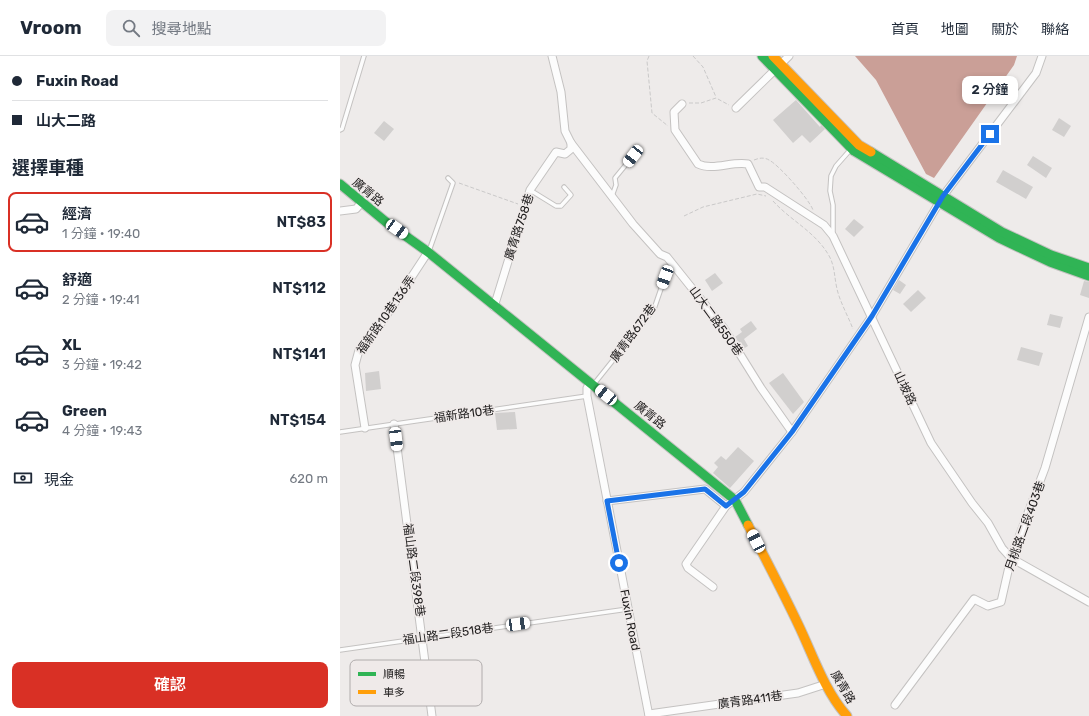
<!DOCTYPE html>
<html lang="zh-TW">
<meta charset="utf-8">
<style>
:root{--surface:#fff;--page:#f2f2f3;--text:#1f2937;--muted:#747a83;--line:#e0e1e3;--accent:#d93025}
body{margin:0;font-family:Rubik,"Noto Sans TC",sans-serif;background:var(--page);color:var(--text);height:100vh;display:flex;flex-direction:column;font-size:15px;white-space:nowrap}
*{box-sizing:border-box;margin:0}
p{font-size:13px;color:var(--muted)}
.icon{flex:none;width:22px;height:22px;fill:none;stroke:currentColor;stroke-width:2;stroke-linecap:round;stroke-linejoin:round}
.map{position:relative;flex:1;overflow:hidden}
.panel{display:flex;flex-direction:column;background:var(--surface);width:340px}
.panel>*{flex:none}
.hud{display:grid;align-content:center;height:88px;padding:0 12px;background:var(--surface)}
.end{position:absolute;width:18px;height:18px;margin:-9px;border:5px solid #1a73e8;background:#fff;box-shadow:0 0 0 2px #fff}
.from{border-radius:50%}
.bubble{position:absolute;height:28px;border-radius:8px;background:var(--surface);box-shadow:0 2px 6px #0003;font-size:13px;font-weight:600;line-height:28px;text-align:center}
.car{position:absolute;width:12px;height:24px;margin:-12px -6px;border-radius:5px;box-shadow:0 0 3px 1px #0007;background:linear-gradient(#fff 24%,#345 0 40%,#fff 0 76%,#345 0 86%,#fff 0)}
.hud b{display:flex;align-items:center;gap:14px;height:38px;font-size:15px}
.hud b+b{border-top:1px solid var(--line)}
.hud i{width:10px;height:10px;background:var(--text)}
ul{padding:0;list-style:none}
li{display:flex;align-items:center;gap:12px;height:60px;margin:0 8px 6px;padding:0 4px;border:2px solid transparent;border-radius:8px}
li div{flex:1}
li b{display:block;font-size:15px}
li em{font-style:normal;font-weight:600}
li.active{border-color:var(--accent)}
li>.icon{width:36px;height:36px;stroke-width:1.5}
h2{padding:0 12px;font-size:18px;line-height:48px}
.pay{display:flex;align-items:center;gap:10px;height:44px;padding:0 12px;font-size:15px}
.pay p{margin-inline-start:auto}
.primary-button{display:flex;gap:8px;margin-top:auto;padding:8px 12px}
.primary-button a{flex:1;height:46px;border-radius:8px;background:var(--accent);color:#fff;font-size:16px;font-weight:600;line-height:46px;text-align:center}
header{display:flex;align-items:center;gap:24px;box-sizing:border-box;height:56px;padding:0 20px;background:var(--surface);border-bottom:1px solid var(--line)}
header strong{font-size:19px}
nav{display:flex;gap:22px;margin-inline-start:auto;font-size:14px}
.search{width:280px;height:36px;background:var(--page);display:flex;align-items:center;gap:10px;box-sizing:border-box;padding:0 14px;border-radius:8px;color:var(--muted);font-size:15px}
main{display:flex;flex:1;min-height:0}
.map>svg:first-child{display:block}
.water{fill:#ca9f97}
.building{fill:#d1cfce}
.lines{fill:none;stroke-linecap:round;stroke-linejoin:round}
.lane-casing{stroke:#c4c2c1;stroke-width:5.5}
.street-casing{stroke:#c4c2c1;stroke-width:9}
.fast-casing{stroke:#c4c2c1;stroke-width:11}
.slow-casing{stroke:#c4c2c1;stroke-width:11}
.path{stroke:#cac9c9;stroke-width:1;stroke-dasharray:4 2;stroke-linecap:butt}
.lane{stroke:#fcfcfc;stroke-width:3.5}
.street{stroke:#fcfcfc;stroke-width:7}
.fast{stroke:#30b455;stroke-width:9}
.slow{stroke:#ff9f0a;stroke-width:9}
.route{stroke:#1a73e8;stroke-width:5}
.labels{text-anchor:middle;stroke-width:3.5;stroke-linejoin:round;paint-order:stroke}
.street-label{font-size:12px;fill:#1e1c1c;stroke:#efeae9}
.key{fill:#efeae9;stroke:#b0acac;stroke-width:1}
.key-label{font-size:11px;fill:#1e1c1c}
</style>
<header>
<strong>Vroom</strong>
<div class="search"><svg class="icon" aria-label="search" viewBox="0 0 24 24"><circle cx="10" cy="10" r="6"/><path d="M15 15l6 6"/></svg>搜尋地點</div>
<nav><a>首頁</a><a>地圖</a><a>關於</a><a>聯絡</a></nav>
</header>
<main>
<section class="panel">
<div class="hud">
<b><i class="from"></i>Fuxin Road</b>
<b><i></i>山大二路</b>
</div>
<h2>選擇車種</h2>
<ul>
<li class="active"><svg class="icon" aria-label="car" viewBox="0 0 24 24"><path d="M5 17H2v-5l4-1 3-4h7l3 4 3 1v5h-3M9 17h6M6 11h13"/><circle cx="7" cy="17" r="2"/><circle cx="17" cy="17" r="2"/></svg><div><b>經濟</b><p>1 分鐘 · 19:40</p></div><em>NT$83</em></li>
<li><svg class="icon" aria-label="car" viewBox="0 0 24 24"><path d="M5 17H2v-5l4-1 3-4h7l3 4 3 1v5h-3M9 17h6M6 11h13"/><circle cx="7" cy="17" r="2"/><circle cx="17" cy="17" r="2"/></svg><div><b>舒適</b><p>2 分鐘 · 19:41</p></div><em>NT$112</em></li>
<li><svg class="icon" aria-label="car" viewBox="0 0 24 24"><path d="M5 17H2v-5l4-1 3-4h7l3 4 3 1v5h-3M9 17h6M6 11h13"/><circle cx="7" cy="17" r="2"/><circle cx="17" cy="17" r="2"/></svg><div><b>XL</b><p>3 分鐘 · 19:42</p></div><em>NT$141</em></li>
<li><svg class="icon" aria-label="car" viewBox="0 0 24 24"><path d="M5 17H2v-5l4-1 3-4h7l3 4 3 1v5h-3M9 17h6M6 11h13"/><circle cx="7" cy="17" r="2"/><circle cx="17" cy="17" r="2"/></svg><div><b>Green</b><p>4 分鐘 · 19:43</p></div><em>NT$154</em></li>
</ul>
<div class="pay"><svg class="icon" aria-label="cash" viewBox="0 0 24 24"><path d="M3 7h18v10H3z"/><circle cx="12" cy="12" r="2"/></svg>現金<p>620 m</p></div>
<div class="primary-button"><a>確認</a></div>
</section>
<div class="map">
<svg width="749" height="660" viewBox="0 0 749 660">
<rect width="100%" height="100%" fill="#eeebea"/>
<polygon class="water" points="515,0 677,0 674,9 594,122 586,118 536,24"/>
<g class="building">
<polygon points="456,44 480,71 481,69 485,73 470,87 462,79 453,87 433,64"/>
<polygon points="719,62 731,70 724,81 712,74"/>
<polygon points="44,65 54,73 44,85 34,77"/>
<polygon points="693,100 712,112 706,122 687,109"/>
<polygon points="663,114 693,131 686,143 656,126"/>
<polygon points="514,163 524,171 514,181 505,173"/>
<polygon points="375,217 383,227 372,235 365,224"/>
<polygon points="559,224 566,229 560,238 553,234"/>
<polygon points="744,225 749,226 749,242 740,239"/>
<polygon points="578,234 586,242 571,256 563,248"/>
<polygon points="710,258 723,261 720,272 707,269"/>
<polygon points="411,265 417,273 404,283 408,290 403,293 395,281 402,276 400,273"/>
<polygon points="681,291 703,297 699,310 677,304"/>
<polygon points="39,315 41,333 26,335 25,317"/>
<polygon points="443,317 464,346 453,358 429,327"/>
<polygon points="175,356 177,373 157,374 155,357"/>
<polygon points="398,391 414,405 390,432 373,417 378,411 374,407 381,400 386,404"/>
</g>
<g class="lines">
<g class="lane-casing">
<g id="lane">
<polyline points="0,74 2,73 24,0"/>
<polyline points="190,134 216,150 221,150 231,139 224,131"/>
<polyline points="272,140 276,129 275,122 293,100"/>
<polyline points="493,177 493,149 490,135 491,120 496,110 511,93"/>
<polyline points="89,195 113,127 108,122"/>
<polyline points="254,328 314,253 325,221"/>
<polyline points="0,376 247,340"/>
<polyline points="0,594 288,553"/>
</g>
</g>
<g class="street-casing">
<g id="street">
<polyline points="212,0 221,36 225,75 231,87 293,168 320,198 327,201 383,271 421,332 452,376"/>
<path d="M 342,48 L 334,56 L 335,74 L 358,108 C 373,115 392,105 408,108 L 419,131 L 425,131 L 484,169 L 493,180 L 591,387 L 632,447 L 648,467 L 662,492 L 671,502 L 749,546"/>
<polyline points="396,52 449,0"/>
<polyline points="0,155 16,153 23,145"/>
<polyline points="154,251 190,134 216,96 225,98 231,93 231,87"/>
<polyline points="250,327 247,332 247,340 309,660"/>
<polyline points="54,368 92,660"/>
<polyline points="25,372 15,309 19,294 42,266 88,196"/>
<polyline points="267,445 365,433 386,450"/>
<polyline points="373,531 348,512 346,508 386,450 404,436 452,376 532,260 603,140 696,17 702,0"/>
<polyline points="555,649 634,543 648,550 661,546 671,502 705,412 749,261"/>
<polyline points="309,658 458,637 486,628"/>
</g>
</g>
<g class="fast-casing">
<g id="fast">
<polyline points="422,0 514,95 659,182 710,206 749,220"/>
<polyline points="531,96 662,176 711,199 749,212"/>
<polyline points="0,128 46,166 88,196 395,444 408,469"/>
</g>
</g>
<g class="slow-casing">
<g id="slow">
<polyline points="433,0 519,89 531,96"/>
<path d="M 408,469 C 425,502 442,534 458,568 C 473,599 484,634 507,660"/>
</g>
</g>
<g class="path">
<polyline points="309,0 307,5 312,57 328,70"/>
<polyline points="353,0 363,11 376,41"/>
<polyline points="349,47 361,47 376,42 389,49"/>
<path d="M 414,104 C 419,102 424,101 429,104 C 439,109 469,143 473,154"/>
<polyline points="119,127 178,148"/>
<path d="M 433,145 C 450,164 474,175 488,198 C 495,209 494,220 497,233 C 500,246 508,260 513,273"/>
<polyline points="344,160 363,151 417,138 426,140"/>
</g>
<use href="#lane" class="lane"/>
<use href="#street" class="street"/>
<use href="#fast" class="fast"/>
<use href="#slow" class="slow"/>
</g>
<g class="lines">
<polyline class="route" points="279,507 267,445 365,433 386,450 404,436 452,376 532,260 603,140 650,78"/>
</g>
<g class="labels">
<g class="street-label">
<text transform="translate(28 136) rotate(39)" y="4">廣青路</text>
<text transform="translate(179 171) rotate(-72)" y="4">廣青路758巷</text>
<text transform="translate(46 259) rotate(-55)" y="4">福新路10巷136弄</text>
<text transform="translate(376 265) rotate(54)" y="4">山大二路550巷</text>
<text transform="translate(293 277) rotate(-54)" y="4">廣青路672巷</text>
<text transform="translate(565 332) rotate(65)" y="4">山坡路</text>
<text transform="translate(124 358) rotate(-8)" y="4">福新路10巷</text>
<text transform="translate(310 359) rotate(39)" y="4">廣青路</text>
<text transform="translate(685 470) rotate(-70)" y="4">月桃路二段403巷</text>
<text transform="translate(74 514) rotate(82)" y="4">福山路二段398巷</text>
<text transform="translate(290 564) rotate(79)" y="4">Fuxin Road</text>
<text transform="translate(108 578) rotate(-8)" y="4">福山路二段518巷</text>
<text transform="translate(503 631) rotate(60)" y="4">廣青路</text>
<text transform="translate(410 644) rotate(-8)" y="4">廣青路411巷</text>
</g>
</g>
<rect x="10" y="604" width="132" height="46" rx="6" class="key"/>
<rect x="18" y="616" width="18" height="4" fill="#30b455"/>
<rect x="18" y="634" width="18" height="4" fill="#ff9f0a"/>
<g class="key-label">
<text x="43" y="622">順暢</text>
<text x="43" y="640">車多</text>
</g>
</svg>
<i class="end from" style="left:279px;top:507px"></i>
<i class="end" style="left:650px;top:78px"></i>
<div class="bubble" style="left:622px;top:20px;width:56px">2 分鐘</div>
<i class="car" style="left:293px;top:100px;rotate:218deg"></i>
<i class="car" style="left:57px;top:173px;rotate:125deg"></i>
<i class="car" style="left:325px;top:221px;rotate:200deg"></i>
<i class="car" style="left:266px;top:339px;rotate:309deg"></i>
<i class="car" style="left:56px;top:383px;rotate:173deg"></i>
<i class="car" style="left:416px;top:485px;rotate:333deg"></i>
<i class="car" style="left:178px;top:568px;rotate:82deg"></i>
</div>
</main>
